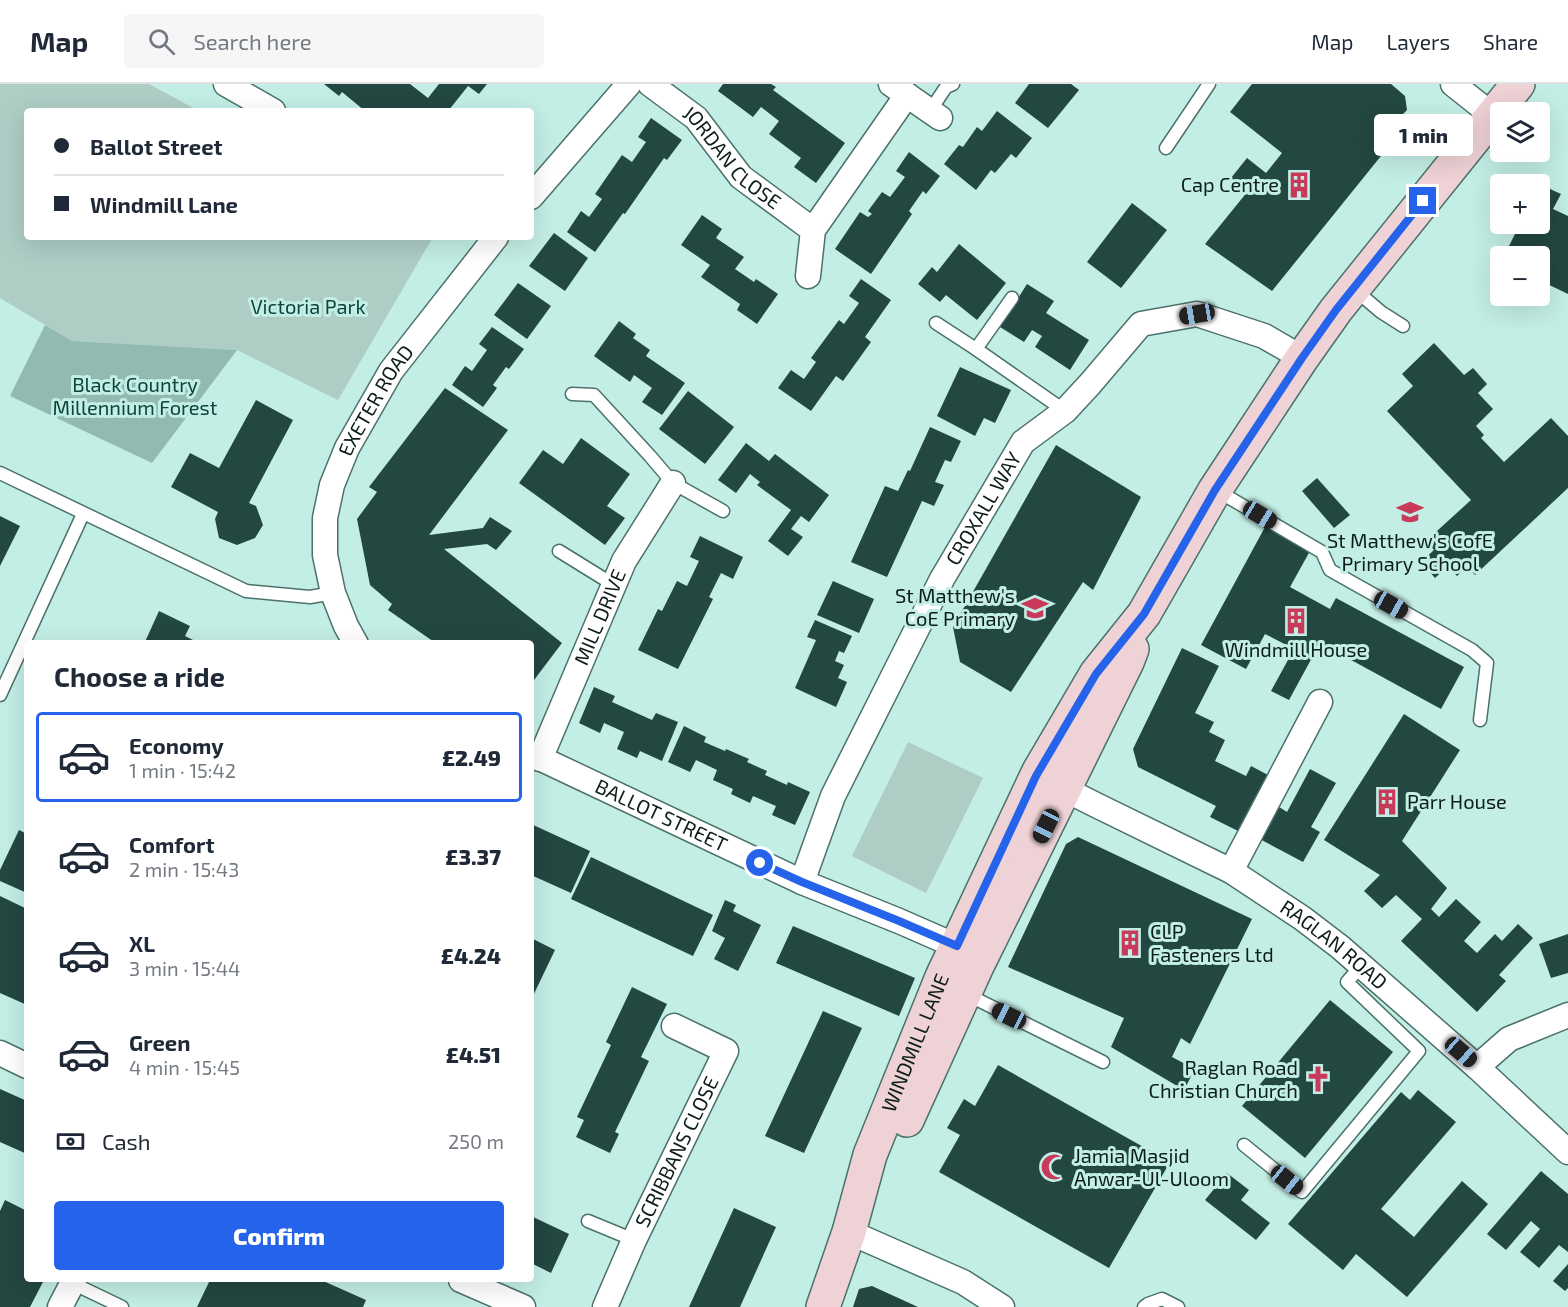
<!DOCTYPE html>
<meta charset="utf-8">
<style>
:root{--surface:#fff;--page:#f6f6f7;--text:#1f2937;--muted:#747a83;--line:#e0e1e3;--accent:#2563eb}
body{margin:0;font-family:"Exo 2",sans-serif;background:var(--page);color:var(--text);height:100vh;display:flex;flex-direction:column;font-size:22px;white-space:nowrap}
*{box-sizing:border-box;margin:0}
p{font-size:20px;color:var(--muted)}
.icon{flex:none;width:33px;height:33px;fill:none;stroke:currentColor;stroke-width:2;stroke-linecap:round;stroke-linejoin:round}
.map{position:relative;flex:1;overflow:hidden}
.details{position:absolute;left:24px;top:556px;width:510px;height:642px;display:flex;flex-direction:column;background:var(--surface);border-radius:6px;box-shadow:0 6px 24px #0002}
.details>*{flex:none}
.banner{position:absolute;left:24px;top:24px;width:510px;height:132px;border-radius:6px;box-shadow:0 6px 24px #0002;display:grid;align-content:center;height:132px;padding:0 30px;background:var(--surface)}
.controls{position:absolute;left:1490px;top:18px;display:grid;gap:12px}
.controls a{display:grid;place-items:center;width:60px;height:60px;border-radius:6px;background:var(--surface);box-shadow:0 6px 24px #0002;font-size:30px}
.end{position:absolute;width:27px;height:27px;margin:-14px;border:8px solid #2563eb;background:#fff;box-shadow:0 0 0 3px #fff}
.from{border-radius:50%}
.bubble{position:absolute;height:42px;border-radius:6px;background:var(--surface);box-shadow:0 6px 24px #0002;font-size:20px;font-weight:800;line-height:42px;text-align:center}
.car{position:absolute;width:18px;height:36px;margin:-18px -9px;border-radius:8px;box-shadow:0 0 4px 2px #0007;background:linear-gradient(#222 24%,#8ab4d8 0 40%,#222 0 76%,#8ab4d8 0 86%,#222 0)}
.banner b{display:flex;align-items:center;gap:21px;height:57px;font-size:22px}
.banner b+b{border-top:2px solid var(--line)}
.banner i{width:15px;height:15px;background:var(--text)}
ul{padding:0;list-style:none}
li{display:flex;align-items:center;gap:18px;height:90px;margin:0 12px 9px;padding:0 18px;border:3px solid transparent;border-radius:6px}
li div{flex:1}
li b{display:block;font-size:22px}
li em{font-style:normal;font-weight:800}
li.on{border-color:var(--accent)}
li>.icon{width:54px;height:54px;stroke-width:1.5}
h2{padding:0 30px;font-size:27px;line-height:72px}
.pay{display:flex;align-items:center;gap:15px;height:66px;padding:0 30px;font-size:22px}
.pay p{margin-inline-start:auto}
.action{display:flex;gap:12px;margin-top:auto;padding:12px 30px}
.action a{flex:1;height:69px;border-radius:6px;background:var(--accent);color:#fff;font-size:24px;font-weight:800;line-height:69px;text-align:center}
header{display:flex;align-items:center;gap:36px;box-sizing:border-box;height:84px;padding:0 30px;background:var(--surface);border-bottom:2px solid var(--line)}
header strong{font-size:28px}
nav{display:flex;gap:33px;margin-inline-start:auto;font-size:21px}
.search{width:420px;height:54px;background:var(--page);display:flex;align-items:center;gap:15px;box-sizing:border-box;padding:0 21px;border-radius:6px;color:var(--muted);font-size:22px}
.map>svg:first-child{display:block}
.green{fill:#adcdc5}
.forest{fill:#93bab1}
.building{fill:#234741}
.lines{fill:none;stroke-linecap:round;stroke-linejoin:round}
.lane-casing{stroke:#4b726a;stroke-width:15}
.street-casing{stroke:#4b726a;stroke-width:27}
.secondary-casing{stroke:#4b726a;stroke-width:36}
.lane{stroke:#fff;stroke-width:12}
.street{stroke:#fff;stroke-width:24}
.secondary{stroke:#efd2d6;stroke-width:33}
.route{stroke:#2563eb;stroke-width:8}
.labels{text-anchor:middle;stroke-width:6;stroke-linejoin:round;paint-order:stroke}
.street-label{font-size:20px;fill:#0d1d1a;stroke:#c3eee5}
.poi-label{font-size:20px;fill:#0d1d1a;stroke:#c3eee5;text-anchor:end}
.park-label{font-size:20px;fill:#0a453c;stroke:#c3eee5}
</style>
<header>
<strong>Map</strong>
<div class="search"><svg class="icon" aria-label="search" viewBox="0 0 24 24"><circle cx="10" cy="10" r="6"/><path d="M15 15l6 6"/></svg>Search here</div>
<nav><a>Map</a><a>Layers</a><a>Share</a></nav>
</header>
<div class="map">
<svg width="1568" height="1223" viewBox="0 0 1568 1223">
<rect width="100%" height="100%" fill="#c3eee5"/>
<g class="green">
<polygon points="0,0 149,0 199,27 27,27 27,153 433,153 338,316 237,266 72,257 0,214"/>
<polygon points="908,658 983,694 926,809 852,772"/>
</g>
<polygon class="forest" points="45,241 72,257 237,266 152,379 10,312"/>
<g class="building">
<polygon points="324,0 410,0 428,14 439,0 487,0 479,10 468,2 449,26 451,27 377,27 374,25 373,27 365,27 342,8 339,12"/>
<polygon points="723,0 771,0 776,3 773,6 845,59 816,99 794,83 801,74 769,50 779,37 761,23 753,33 718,7"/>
<polygon points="1029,0 1071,0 1079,6 1048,44 1015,19"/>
<polygon points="1252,0 1391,0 1405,12 1407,26 1398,35 1406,41 1272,207 1205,160 1248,107 1231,94 1247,74 1266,89 1282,69 1230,28"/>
<polygon points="997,27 1032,54 1016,74 1011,70 995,89 991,86 976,106 944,80 959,61 963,63 977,43 982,47"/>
<polygon points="651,34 682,56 667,76 664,74 625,130 623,129 595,168 567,148 581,127 589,133 602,115 595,110 622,71 632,78 646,58 638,53"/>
<polygon points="909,68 940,92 926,110 923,107 909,127 912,130 871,190 835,165 860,128 868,133 872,130 868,127 882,108 890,113 905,93 896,87"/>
<polygon points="1539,100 1561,110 1553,125 1568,132 1568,210 1539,196 1539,172 1504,172 1520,140 1539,140"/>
<polygon points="1132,119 1167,146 1121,204 1087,178"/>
<polygon points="702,131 722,145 716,154 744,173 735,185 754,198 756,195 778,210 757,240 737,226 740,220 701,193 710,181 681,161"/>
<polygon points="554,149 588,174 565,207 529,182"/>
<polygon points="959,160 1006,199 977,236 946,211 940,218 918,200 932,183 937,188"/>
<polygon points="861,195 891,216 865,253 871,258 843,297 836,292 811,327 778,304 791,286 804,295 816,278 811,274 839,236 844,240 859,219 849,212"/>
<polygon points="518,199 551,222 527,255 494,231"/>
<polygon points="1027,200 1054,217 1046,229 1089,256 1070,286 1035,263 1042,252 1032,246 1024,258 1000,243"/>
<polygon points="619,237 636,250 633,254 650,266 646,272 685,299 662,331 642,318 652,304 634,291 630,298 594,272"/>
<polygon points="492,243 524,265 509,285 506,283 493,301 497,304 483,323 452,301 465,282 472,287 487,266 479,260"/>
<polygon points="1434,259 1464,291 1473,284 1487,300 1478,309 1493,325 1476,342 1484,351 1481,354 1504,378 1551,334 1568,352 1568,404 1475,491 1467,482 1457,492 1448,482 1435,494 1421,478 1434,466 1426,457 1471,416 1387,327 1413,302 1402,290"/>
<polygon points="960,283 1011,306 995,339 984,334 975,352 937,332"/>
<polygon points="445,304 508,346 429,451 483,444 490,433 512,447 496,466 487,460 444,465 562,559 531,600 531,560 437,560 388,526 392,520 370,501 357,435 377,408 369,403"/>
<polygon points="688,307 734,343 705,380 659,345"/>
<polygon points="256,316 293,336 249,419 256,422 263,441 255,454 237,461 219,454 215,435 218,428 171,403 190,369 219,384"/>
<polygon points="930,343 961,357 951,378 945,376 935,398 944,401 934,422 922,417 887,493 851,478 885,402 898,407 908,386 910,387"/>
<polygon points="581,354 630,390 607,422 625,434 605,461 519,399 543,366 563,380"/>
<polygon points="746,359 769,377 775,370 829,411 809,438 801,432 791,445 803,453 788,472 768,457 791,426 757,401 760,398 750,390 736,409 718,396"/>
<polygon points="1056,361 1141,413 1093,506 1083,498 1011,608 960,578 953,543"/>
<polygon points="1317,394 1350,431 1334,444 1302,407"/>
<polygon points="0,432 20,442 0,482"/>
<polygon points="1265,443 1310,467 1290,503 1330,525 1336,514 1464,583 1441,625 1320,559 1289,616 1271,607 1294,565 1265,550 1246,585 1201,561"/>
<polygon points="700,452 743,473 733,495 721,489 709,513 713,515 678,585 638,566 658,525 662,527 677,497 687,502 699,477 690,473"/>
<polygon points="833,497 874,515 859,549 817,531"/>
<polygon points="159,527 190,542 185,552 201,560 144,560"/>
<polygon points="815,536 852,552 844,569 839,567 835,577 844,581 838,594 847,598 836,623 795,604 816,556 807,553"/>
<polygon points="1182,564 1219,582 1195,629 1214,638 1209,648 1225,656 1215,677 1246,692 1251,682 1268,691 1240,748 1210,733 1216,722 1138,683 1133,665"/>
<polygon points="594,603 615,612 612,618 652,636 656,629 678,638 662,677 640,667 637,674 617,665 624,648 604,639 600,649 579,639"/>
<polygon points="1404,630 1460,666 1402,757 1447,804 1431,825 1439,833 1456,815 1481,838 1464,857 1477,869 1495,850 1502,857 1518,840 1533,854 1499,891 1506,897 1477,928 1401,857 1422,835 1396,811 1382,824 1364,807 1380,791 1324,756"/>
<polygon points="684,642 706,653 704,658 725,667 726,665 749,675 747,678 767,687 765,691 787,701 788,698 810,708 795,741 772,731 776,722 753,712 750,719 731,710 733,705 713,696 717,686 696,676 690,688 668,678"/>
<polygon points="1310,685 1336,699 1311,743 1320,748 1303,778 1258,754 1276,721 1287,728"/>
<polygon points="531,740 590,767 571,809 531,791"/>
<polygon points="19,746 27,750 27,809 0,797 0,786"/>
<polygon points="1078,753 1252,835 1190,960 1181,954 1172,973 1195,985 1184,1006 1111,963 1124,934 1008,883 1066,760"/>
<polygon points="591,773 713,831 693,872 571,815"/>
<polygon points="0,812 27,825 27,921 0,909"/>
<polygon points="725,816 736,821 733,827 761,841 738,887 714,875 725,854 712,847"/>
<polygon points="793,842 915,894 899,932 776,879"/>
<polygon points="1568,850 1568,889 1551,894 1539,860"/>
<polygon points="531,854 555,866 531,916"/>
<polygon points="632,903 667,920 641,973 649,977 615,1048 619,1050 610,1069 576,1053 584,1036 577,1033 611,961 606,958"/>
<polygon points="1330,916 1393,968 1305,1074 1242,1022"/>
<polygon points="823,927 862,944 804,1069 765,1052"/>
<polygon points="998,981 1170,1078 1109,1184 939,1088 960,1051 947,1044 964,1015 975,1022"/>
<polygon points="0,1005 27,1017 27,1070 0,1058"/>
<polygon points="1418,1006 1456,1038 1381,1125 1414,1153 1462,1097 1488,1120 1407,1213 1356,1170 1343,1186 1288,1140 1401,1008 1410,1016"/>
<polygon points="1541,1087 1568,1110 1568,1168 1559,1161 1539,1184 1520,1168 1540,1145 1531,1137 1506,1166 1487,1150"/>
<polygon points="1227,1089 1249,1106 1241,1116 1270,1139 1256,1156 1205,1116"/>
<polygon points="5,1116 27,1127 27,1196 44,1196 30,1223 0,1223 0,1127"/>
<polygon points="734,1124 776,1143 740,1223 689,1223"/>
<polygon points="531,1132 569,1150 551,1189 531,1179"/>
<polygon points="1568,1180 1568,1204 1565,1207 1553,1197"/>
<polygon points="210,1196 321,1196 366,1216 363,1223 197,1223"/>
<polygon points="872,1202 918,1223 853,1223 859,1205"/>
</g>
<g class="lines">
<g class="lane-casing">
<g id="lane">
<polyline points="930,27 946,3 953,0"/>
<polyline points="1166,64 1209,0"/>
<polyline points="1354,205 1381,228 1403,242"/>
<polyline points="936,239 976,265 1065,327"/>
<polyline points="976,265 1012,214"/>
<polyline points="572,310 594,311 650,372 673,399 723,427"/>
<polyline points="0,389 246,507 310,513 333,509"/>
<polyline points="1216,406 1322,468 1330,486 1472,566 1487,579 1480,636"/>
<polyline points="559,467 614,501"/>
<polyline points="0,611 83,430"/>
<polyline points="966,910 1103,978"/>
<polyline points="1244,1061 1302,1108 1419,967 1347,898 1361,882"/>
<polyline points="588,1137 634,1156"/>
<polyline points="72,1199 122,1223"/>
<polyline points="1144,1223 1148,1220 1162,1215 1178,1223"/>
</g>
</g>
<g class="street-casing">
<g id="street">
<polyline points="226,0 273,27"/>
<path id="s1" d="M 650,0 L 696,34 L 741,93 L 813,146"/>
<polyline points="891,0 940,34"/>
<polyline points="1453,0 1492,31"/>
<polyline points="531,113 629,0"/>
<polyline points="808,192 813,146 907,11"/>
<path id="s2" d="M 356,560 L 346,542 L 333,509 L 325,471 L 325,434 L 332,401 L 347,364 L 391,287 L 496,153"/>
<path id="s3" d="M 531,670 L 802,798 L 899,837 L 956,862 L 969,862 L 971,858"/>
<path id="s4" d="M 540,675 L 624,477 L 673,399"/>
<path id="s5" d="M 1052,697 L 1064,705 L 1100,723 L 1231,787 L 1302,834 L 1340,863 L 1477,983 L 1568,1068"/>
<polyline points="1231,787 1320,618"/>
<path id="s6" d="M 802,798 L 833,712 L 942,495 L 1023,358 L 1065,327 L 1090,300 L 1141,240 L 1197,230 L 1264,252 L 1302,274"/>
<polyline points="0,969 27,982"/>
<polyline points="1477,983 1509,955 1568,931"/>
<polyline points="849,1148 963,1198 1002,1223"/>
<polyline points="461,1196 523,1223"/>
<polyline points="60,1223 74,1196"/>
<path id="s7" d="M 605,1223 L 634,1156 L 726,967 L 674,942"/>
</g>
</g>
<g class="secondary-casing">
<g id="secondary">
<polyline points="907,1036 977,882 1127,578 1132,565"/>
<path id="s8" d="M 823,1223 L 849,1148 L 870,1071 L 942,893 L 1039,687 L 1096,590 L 1144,530 L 1215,406 L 1302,274 L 1336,226 L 1518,0"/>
</g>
</g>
<use href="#lane" class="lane"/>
<use href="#street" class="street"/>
<use href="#secondary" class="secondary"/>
</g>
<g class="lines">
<polyline class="route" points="760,779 802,798 899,837 957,862 1036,692 1096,590 1144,530 1215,406 1302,274 1336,226 1423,117"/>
</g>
<defs>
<g id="building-bare" transform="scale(2.07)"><path d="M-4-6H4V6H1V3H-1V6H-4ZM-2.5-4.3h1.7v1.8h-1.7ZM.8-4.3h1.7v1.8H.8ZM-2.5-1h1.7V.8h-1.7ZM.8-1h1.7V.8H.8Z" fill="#c9395a" stroke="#c3eee5" stroke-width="2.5" paint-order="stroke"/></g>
<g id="school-bare" transform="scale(2.07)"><path d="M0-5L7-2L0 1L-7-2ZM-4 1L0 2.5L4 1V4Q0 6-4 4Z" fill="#c9395a" stroke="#c3eee5" stroke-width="2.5" paint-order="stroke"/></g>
<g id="church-bare" transform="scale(2.07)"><path d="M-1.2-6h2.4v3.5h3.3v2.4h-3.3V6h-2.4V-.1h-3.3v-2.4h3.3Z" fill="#c9395a" stroke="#c3eee5" stroke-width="2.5" paint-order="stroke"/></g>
<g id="mosque-bare" transform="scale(2.07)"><path d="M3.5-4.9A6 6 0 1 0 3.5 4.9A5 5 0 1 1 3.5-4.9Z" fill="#c9395a" stroke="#c3eee5" stroke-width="2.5" paint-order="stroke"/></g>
</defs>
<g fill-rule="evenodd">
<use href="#building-bare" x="1299" y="101"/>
<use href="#school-bare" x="1410" y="428"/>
<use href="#school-bare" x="1035" y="524"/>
<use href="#building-bare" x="1296" y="537"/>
<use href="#building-bare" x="1387" y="718"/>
<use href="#building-bare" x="1130" y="859"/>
<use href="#church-bare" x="1318" y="995"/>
<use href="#mosque-bare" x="1054" y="1083"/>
</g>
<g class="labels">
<g class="street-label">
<text dy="7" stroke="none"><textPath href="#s1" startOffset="111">JORDAN CLOSE</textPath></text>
<text dy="7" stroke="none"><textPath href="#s2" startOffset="261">EXETER ROAD</textPath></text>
<text dy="7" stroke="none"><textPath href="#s6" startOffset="416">CROXALL WAY</textPath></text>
<text dy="7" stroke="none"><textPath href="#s4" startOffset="154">MILL DRIVE</textPath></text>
<text dy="7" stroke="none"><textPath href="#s3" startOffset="144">BALLOT STREET</textPath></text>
<text dy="7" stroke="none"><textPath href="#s5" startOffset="327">RAGLAN ROAD</textPath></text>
<text dy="7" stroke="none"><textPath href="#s8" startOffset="280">WINDMILL LANE</textPath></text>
<text dy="7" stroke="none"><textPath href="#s7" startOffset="171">SCRIBBANS CLOSE</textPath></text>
</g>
<g class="poi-label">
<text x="1279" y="108">Cap Centre</text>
<text x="1410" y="464" text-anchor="middle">St Matthew's CofE<tspan x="1410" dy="23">Primary School</tspan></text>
<text x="1015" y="519">St Matthew's<tspan x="1015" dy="23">CoE Primary</tspan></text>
<text x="1296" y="573" text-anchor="middle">Windmill House</text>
<text x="1407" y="725" text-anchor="start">Parr House</text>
<text x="1150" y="855" text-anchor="start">CLP<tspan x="1150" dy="23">Fasteners Ltd</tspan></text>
<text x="1298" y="991">Raglan Road<tspan x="1298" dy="23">Christian Church</tspan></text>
<text x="1074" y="1079" text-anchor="start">Jamia Masjid<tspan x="1074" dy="23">Anwar-Ul-Uloom</tspan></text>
</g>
<g class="park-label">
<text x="308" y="230">Victoria Park</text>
<text x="135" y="308">Black Country<tspan x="135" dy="23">Millennium Forest</tspan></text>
</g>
</g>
</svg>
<div class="controls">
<a><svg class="icon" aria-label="layers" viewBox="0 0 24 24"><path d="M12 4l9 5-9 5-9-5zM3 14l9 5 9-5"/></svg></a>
<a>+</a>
<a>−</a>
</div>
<i class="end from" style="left:760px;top:779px"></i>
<i class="end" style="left:1423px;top:117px"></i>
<div class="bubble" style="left:1374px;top:30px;width:99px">1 min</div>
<i class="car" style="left:1197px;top:230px;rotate:260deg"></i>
<i class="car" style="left:1260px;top:431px;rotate:121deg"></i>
<i class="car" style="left:1391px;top:521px;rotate:119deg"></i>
<i class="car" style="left:1046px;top:742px;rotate:206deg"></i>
<i class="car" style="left:1009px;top:932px;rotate:296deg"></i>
<i class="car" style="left:1461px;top:968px;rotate:131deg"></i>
<i class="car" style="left:1287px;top:1096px;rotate:129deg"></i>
<div class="banner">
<b><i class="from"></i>Ballot Street</b>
<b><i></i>Windmill Lane</b>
</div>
<section class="details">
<h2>Choose a ride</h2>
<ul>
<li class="on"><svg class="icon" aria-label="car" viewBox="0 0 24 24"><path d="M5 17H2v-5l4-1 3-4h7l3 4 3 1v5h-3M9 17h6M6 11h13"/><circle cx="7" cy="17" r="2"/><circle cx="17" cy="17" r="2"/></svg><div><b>Economy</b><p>1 min · 15:42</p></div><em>£2.49</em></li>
<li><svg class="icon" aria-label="car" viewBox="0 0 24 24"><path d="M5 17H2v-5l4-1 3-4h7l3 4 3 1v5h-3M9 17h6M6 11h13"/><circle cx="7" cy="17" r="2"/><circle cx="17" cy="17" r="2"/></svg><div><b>Comfort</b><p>2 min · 15:43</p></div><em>£3.37</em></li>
<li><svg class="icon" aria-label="car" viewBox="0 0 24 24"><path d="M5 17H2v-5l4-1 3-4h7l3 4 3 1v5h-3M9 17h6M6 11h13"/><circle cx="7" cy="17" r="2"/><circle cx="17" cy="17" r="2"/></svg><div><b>XL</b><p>3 min · 15:44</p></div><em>£4.24</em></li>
<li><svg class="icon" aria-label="car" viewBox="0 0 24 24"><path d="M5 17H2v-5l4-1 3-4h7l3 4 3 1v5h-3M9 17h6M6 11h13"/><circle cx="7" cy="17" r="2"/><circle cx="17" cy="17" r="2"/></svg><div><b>Green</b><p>4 min · 15:45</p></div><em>£4.51</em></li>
</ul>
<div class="pay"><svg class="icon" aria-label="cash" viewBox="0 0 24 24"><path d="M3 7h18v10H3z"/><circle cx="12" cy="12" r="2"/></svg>Cash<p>250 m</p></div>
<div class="action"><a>Confirm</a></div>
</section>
</div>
